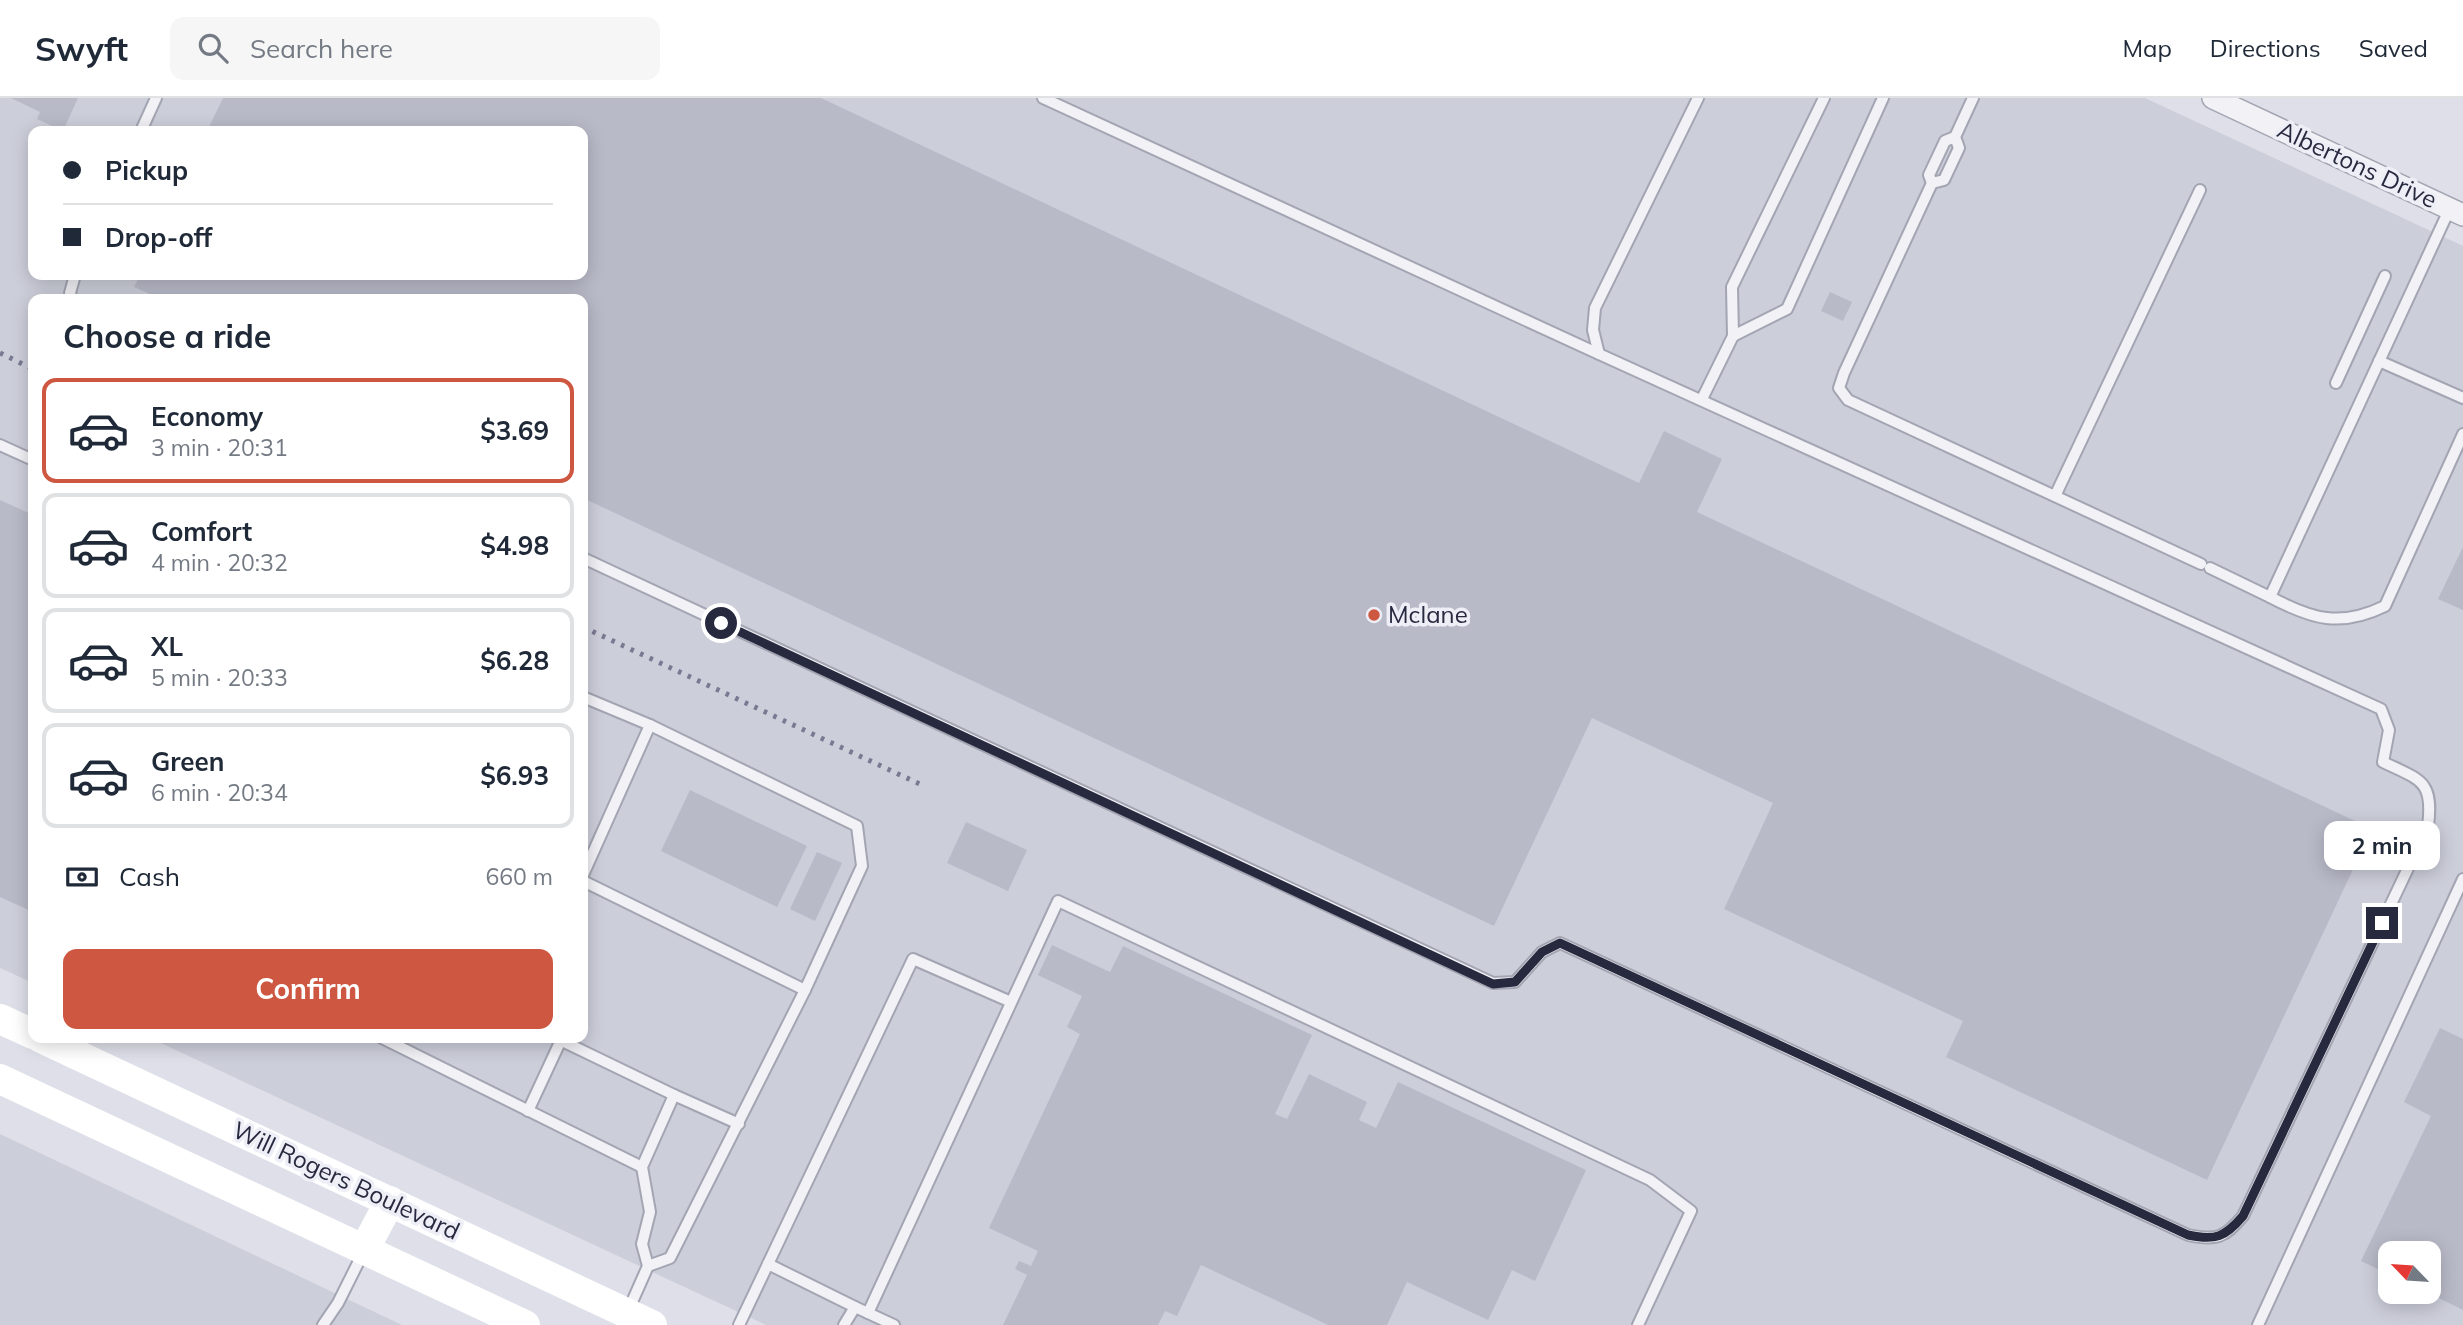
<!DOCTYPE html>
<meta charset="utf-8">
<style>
:root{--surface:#fff;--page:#f6f6f7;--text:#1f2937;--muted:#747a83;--line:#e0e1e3;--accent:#ce5742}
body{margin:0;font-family:Mulish,sans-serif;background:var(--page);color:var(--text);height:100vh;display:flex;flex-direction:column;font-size:26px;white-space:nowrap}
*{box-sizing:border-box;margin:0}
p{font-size:23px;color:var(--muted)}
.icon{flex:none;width:38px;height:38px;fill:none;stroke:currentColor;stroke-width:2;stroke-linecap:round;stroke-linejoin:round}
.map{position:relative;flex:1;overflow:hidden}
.panel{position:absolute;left:28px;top:196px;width:560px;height:749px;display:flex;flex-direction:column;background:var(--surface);border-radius:14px;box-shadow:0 4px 18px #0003}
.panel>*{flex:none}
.banner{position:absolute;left:28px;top:28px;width:560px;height:154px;border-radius:14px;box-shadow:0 4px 18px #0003;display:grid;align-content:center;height:154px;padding:0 35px;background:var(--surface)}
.needle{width:46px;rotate:295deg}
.tools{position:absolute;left:2378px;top:1143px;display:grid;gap:14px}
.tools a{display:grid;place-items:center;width:63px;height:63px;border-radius:14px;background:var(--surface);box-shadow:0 4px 18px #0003;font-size:35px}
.end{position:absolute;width:32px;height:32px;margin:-16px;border:9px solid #27293f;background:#fff;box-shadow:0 0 0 4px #fff}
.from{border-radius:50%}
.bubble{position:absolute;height:49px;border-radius:14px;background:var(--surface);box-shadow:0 4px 18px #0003;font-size:23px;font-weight:700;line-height:49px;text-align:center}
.banner b{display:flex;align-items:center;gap:24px;height:66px;font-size:26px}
.banner b+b{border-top:2px solid var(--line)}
.banner i{width:18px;height:18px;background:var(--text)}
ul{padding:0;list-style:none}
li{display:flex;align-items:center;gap:21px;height:105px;margin:0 14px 10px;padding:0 21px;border:4px solid var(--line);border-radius:14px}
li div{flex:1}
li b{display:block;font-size:26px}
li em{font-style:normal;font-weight:700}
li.current{border-color:var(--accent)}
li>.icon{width:63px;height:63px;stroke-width:1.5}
h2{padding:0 35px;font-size:32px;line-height:84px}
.pay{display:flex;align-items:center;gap:18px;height:77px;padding:0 35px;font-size:26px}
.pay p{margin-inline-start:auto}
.primary-button{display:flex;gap:14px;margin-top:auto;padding:14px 35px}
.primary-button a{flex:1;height:80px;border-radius:14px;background:var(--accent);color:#fff;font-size:28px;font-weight:700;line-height:80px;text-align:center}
header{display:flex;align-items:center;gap:42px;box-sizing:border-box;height:98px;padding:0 35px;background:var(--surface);border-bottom:2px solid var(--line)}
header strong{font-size:33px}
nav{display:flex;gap:38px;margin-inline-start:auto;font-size:24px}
.search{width:490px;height:63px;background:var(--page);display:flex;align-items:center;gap:18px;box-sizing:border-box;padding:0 24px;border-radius:14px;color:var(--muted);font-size:26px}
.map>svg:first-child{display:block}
.built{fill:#ccceda;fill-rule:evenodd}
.building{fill:#b9bac8}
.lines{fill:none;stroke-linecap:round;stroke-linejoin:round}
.service-casing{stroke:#a3a5b2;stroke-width:14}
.minor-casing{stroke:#a3a5b2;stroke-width:24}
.service{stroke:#f1f1f6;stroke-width:10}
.minor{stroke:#f1f1f6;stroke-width:21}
.secondary{stroke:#fff;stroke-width:30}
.rail{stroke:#787a92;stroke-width:5;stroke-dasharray:3.5 7;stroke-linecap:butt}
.route{stroke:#27293f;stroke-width:9}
.poi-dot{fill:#ce5742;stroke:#eeeff6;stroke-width:2.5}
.labels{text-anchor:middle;stroke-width:7;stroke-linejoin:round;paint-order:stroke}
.street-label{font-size:24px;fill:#27293f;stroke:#eeeff6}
.poi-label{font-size:24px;fill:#27293f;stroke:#eeeff6;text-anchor:start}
</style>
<header>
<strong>Swyft</strong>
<div class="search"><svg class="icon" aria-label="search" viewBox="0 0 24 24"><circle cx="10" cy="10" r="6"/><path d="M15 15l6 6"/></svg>Search here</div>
<nav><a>Map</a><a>Directions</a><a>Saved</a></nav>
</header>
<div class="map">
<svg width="2463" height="1227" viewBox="0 0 2463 1227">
<rect width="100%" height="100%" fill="#dedfe8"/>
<g class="built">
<path d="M 0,0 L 2145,0 L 2463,148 L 2463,1227 L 766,1227 L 150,940 L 583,940 L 583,201 L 33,201 L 33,885 L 0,870 ZM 33,33 L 583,33 L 583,177 L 33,177 ZM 2390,1155 L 2429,1155 L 2429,1194 L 2390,1194 Z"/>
<polygon points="0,1036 324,1190 402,1227 0,1227"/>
</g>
<g class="building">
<polygon points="11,0 78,0 63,33 37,21 40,14"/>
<polygon points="223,0 821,0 1639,385 1664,333 1722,361 1697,414 2372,731 2207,1082 1946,959 1963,923 1724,811 1773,705 1592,620 1494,828 583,400 583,201 161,201 134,189 140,177 583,177 583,33 207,33"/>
<polygon points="1830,194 1852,204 1843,223 1821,213"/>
<polygon points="0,402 33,417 33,814 0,799"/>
<polygon points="2463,449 2463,512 2438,501"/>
<polygon points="690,692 807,748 777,809 661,753"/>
<polygon points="966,724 1027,752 1008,793 947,765"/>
<polygon points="817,754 842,765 815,823 790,811"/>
<polygon points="1052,847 1110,874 1123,848 1312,937 1275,1016 1287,1021 1309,976 1367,1004 1359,1022 1376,1030 1398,984 1586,1072 1535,1183 1512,1172 1488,1222 1407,1184 1387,1227 1328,1227 1201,1167 1177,1218 1165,1213 1158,1227 1003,1227 1027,1177 1015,1171 1019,1163 1031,1168 1038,1153 989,1130 1080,936 1067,929 1082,898 1038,877"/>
<polygon points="2440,930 2463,941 2463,1212 2429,1195 2429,1155 2390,1155 2390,1177 2361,1163 2431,1018 2404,1004"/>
</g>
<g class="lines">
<g class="service-casing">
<g id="service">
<polyline points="1043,0 1599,256"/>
<polyline points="1824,0 1732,189 1733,238 1787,211 1883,0"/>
<polyline points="141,33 156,0"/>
<polyline points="1955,39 1959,50 1944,82 1932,85 1929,77 1945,43 1955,39 1973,0"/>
<polyline points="1932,85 1844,275 1839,290 1848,302 2201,466"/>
<polyline points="72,201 70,195 75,177"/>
<polyline points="2379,263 2463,300"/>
<polyline points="2336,285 2385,178"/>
<polyline points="1702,301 1733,238"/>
<polyline points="0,347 33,362"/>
<polyline points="2055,398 2200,92"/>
<path d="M 583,460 L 1493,885 L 1515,884 L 1542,854 L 1560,845 L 2188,1137 C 2217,1143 2224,1140 2243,1118 L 2428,728 C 2434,682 2420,682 2383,664 L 2389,632 L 2381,611 L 1599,256 L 1593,232 L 1595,210 L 1698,0"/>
<polyline points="2210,470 2270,499 2450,110"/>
<path d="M 2270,499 C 2312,521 2340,530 2385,508 L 2463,336"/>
<polyline points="583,599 650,627 857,728 862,768 805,892 670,1160 648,1168"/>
<polyline points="583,777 650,627"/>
<polyline points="583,783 805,892"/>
<polyline points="382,940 642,1069"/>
<polyline points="556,940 674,997 642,1069 650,1114 642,1146 648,1168 628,1213"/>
<polyline points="674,997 739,1026"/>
<polyline points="528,1013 561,942"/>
<polyline points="768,1166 913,861 1011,904"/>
<polyline points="868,1215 1058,803 1650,1082 1691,1113 1638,1227"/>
<polyline points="323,1227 338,1205 364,1153"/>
<polyline points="739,1227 768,1166 855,1209"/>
<polyline points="844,1227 855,1209 894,1227"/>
<polyline points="2258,1227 2463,781"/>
</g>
</g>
<g class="minor-casing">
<polyline id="minor" points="2213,0 2463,117"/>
</g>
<use href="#service" class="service"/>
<use href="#minor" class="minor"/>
<g class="secondary">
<polyline points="0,921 33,936"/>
<polyline points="41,940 652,1227"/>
<polyline points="0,981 525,1227"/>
<polyline points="364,1152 390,1103"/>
</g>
<g class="rail">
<polyline points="0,255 33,271"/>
<polyline points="583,529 924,688"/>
</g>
</g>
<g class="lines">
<path class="route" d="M 721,525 L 1493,886 L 1515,884 L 1542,854 L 1560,845 L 2188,1137 C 2216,1143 2225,1139 2243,1118 L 2382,825"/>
</g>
<circle class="poi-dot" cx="1374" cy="517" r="7"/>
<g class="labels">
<g class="street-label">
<text transform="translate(2357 67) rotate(25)" y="8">Albertons Drive</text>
<text transform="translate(346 1083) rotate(25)" y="8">Will Rogers Boulevard</text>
</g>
<g class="poi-label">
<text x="1388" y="525">Mclane</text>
</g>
</g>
</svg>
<div class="tools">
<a><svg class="needle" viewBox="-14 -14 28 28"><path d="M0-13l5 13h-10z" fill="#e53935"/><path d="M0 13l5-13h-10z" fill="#747a83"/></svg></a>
</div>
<i class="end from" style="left:721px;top:525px"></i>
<i class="end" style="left:2382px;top:825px"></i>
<div class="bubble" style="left:2324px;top:723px;width:116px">2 min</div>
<div class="banner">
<b><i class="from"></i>Pickup</b>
<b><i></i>Drop-off</b>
</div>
<section class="panel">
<h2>Choose a ride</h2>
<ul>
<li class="current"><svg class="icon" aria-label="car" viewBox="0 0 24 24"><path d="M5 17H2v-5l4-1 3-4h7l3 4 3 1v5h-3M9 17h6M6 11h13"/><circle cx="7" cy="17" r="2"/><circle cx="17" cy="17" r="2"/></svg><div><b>Economy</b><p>3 min · 20:31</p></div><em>$3.69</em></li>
<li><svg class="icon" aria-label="car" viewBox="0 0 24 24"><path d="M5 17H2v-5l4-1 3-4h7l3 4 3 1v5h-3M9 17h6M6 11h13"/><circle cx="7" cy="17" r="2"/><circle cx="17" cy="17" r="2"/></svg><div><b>Comfort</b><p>4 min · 20:32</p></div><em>$4.98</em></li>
<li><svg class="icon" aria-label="car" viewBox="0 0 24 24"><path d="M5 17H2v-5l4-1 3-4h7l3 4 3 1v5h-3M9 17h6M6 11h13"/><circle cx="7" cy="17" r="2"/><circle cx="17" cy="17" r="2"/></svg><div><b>XL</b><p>5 min · 20:33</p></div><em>$6.28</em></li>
<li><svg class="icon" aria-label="car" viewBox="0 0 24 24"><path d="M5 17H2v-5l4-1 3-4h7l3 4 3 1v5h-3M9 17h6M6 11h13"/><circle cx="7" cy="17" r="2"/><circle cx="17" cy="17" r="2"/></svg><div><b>Green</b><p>6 min · 20:34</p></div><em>$6.93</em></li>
</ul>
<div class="pay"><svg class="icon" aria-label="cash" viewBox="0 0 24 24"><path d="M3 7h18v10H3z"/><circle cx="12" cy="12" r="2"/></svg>Cash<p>660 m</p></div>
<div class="primary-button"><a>Confirm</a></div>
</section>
</div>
